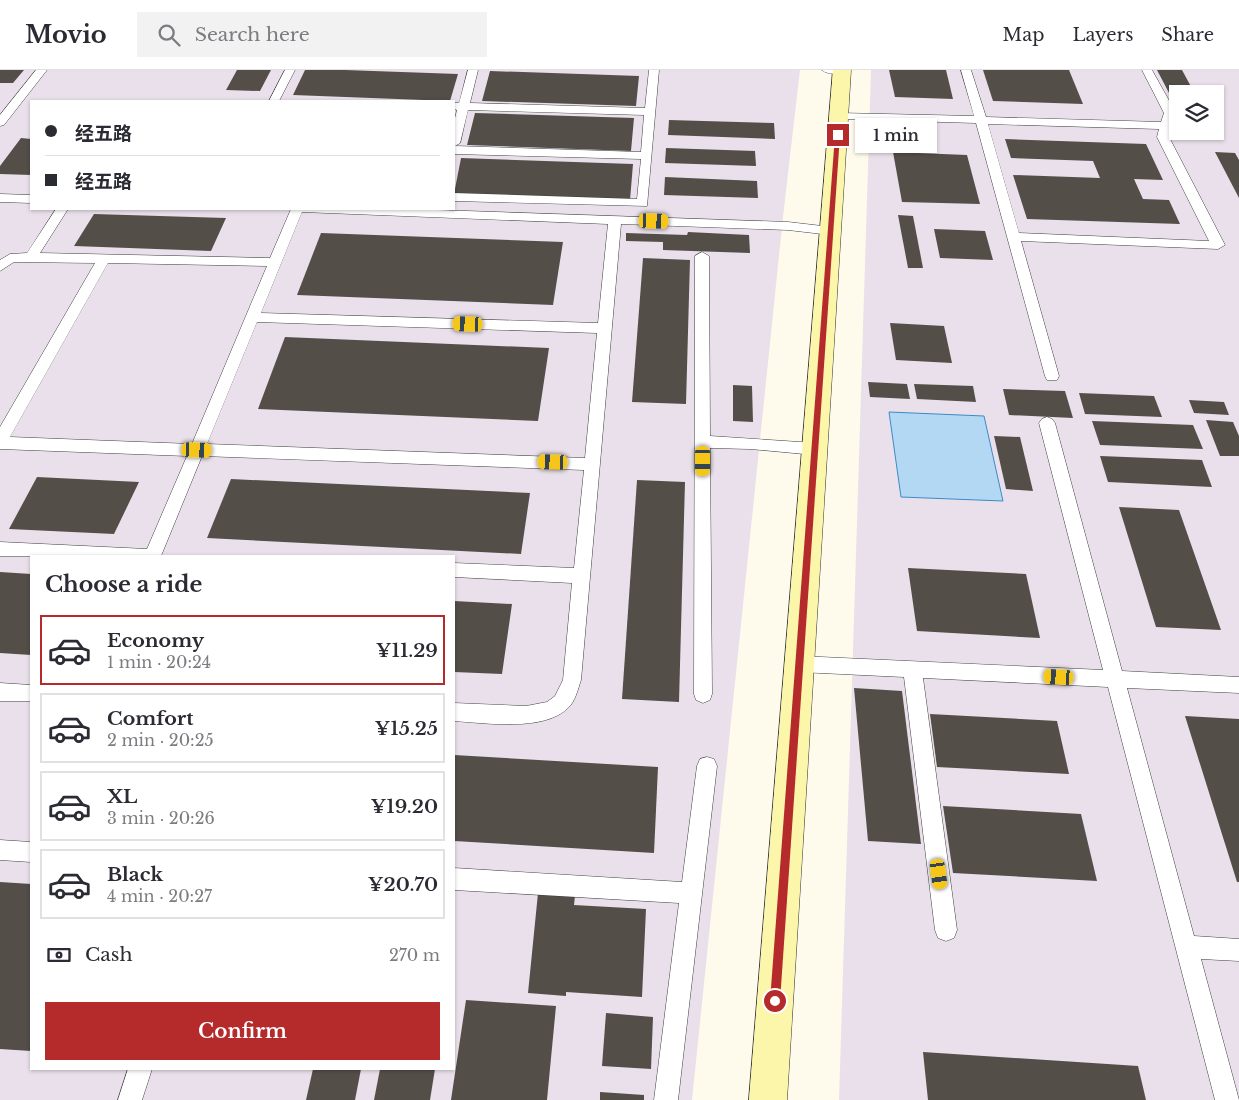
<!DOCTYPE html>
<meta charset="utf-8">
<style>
:root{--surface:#fff;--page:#f2f2f3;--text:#2b2b33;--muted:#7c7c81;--line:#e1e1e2;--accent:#b52b2b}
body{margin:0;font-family:"Libre Baskerville","Noto Sans SC",serif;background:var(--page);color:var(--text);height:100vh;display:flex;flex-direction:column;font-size:19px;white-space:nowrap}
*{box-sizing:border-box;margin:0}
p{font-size:16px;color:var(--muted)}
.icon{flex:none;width:28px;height:28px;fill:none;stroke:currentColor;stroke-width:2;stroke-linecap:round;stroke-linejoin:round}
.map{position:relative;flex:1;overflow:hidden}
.panel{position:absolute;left:30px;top:485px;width:425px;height:515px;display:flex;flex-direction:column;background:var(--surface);border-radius:0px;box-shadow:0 1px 4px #0004}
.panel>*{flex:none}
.guide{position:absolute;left:30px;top:30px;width:425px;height:110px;border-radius:0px;box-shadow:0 1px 4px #0004;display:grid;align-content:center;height:110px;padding:0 15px;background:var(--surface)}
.controls{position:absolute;left:1169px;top:15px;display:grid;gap:10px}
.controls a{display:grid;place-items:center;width:55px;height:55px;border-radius:0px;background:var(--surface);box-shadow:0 1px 4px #0004;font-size:25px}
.end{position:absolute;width:22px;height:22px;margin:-11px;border:6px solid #b52b2b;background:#fff;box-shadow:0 0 0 2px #fff}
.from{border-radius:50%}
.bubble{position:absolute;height:35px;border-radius:0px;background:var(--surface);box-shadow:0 1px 4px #0004;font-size:16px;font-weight:600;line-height:35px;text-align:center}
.car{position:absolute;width:15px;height:30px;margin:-15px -8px;border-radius:6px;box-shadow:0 0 4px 1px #0007;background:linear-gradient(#f5c518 24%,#345 0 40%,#f5c518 0 76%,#345 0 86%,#f5c518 0)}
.guide b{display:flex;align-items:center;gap:18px;height:48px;font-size:19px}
.guide b+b{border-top:1px solid var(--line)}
.guide i{width:12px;height:12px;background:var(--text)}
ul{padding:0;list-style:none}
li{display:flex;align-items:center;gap:15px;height:70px;margin:0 10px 8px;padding:0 5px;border:2px solid var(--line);border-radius:0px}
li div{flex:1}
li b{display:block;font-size:19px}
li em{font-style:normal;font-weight:600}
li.on{border-color:var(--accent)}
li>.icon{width:45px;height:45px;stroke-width:1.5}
h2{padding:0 15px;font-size:22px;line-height:60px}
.pay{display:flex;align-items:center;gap:12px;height:55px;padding:0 15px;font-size:19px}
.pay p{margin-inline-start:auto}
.cta{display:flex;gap:10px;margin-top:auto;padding:10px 15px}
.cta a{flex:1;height:58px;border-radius:0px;background:var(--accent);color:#fff;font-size:20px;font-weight:600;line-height:58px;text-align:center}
header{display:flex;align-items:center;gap:30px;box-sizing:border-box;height:70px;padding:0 25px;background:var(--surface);border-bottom:1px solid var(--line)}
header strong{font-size:24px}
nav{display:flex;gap:28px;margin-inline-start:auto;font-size:18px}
.search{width:350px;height:45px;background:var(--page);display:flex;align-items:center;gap:12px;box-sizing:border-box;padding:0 18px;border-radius:0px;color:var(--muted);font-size:19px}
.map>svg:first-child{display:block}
.industrial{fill:#eae0eb;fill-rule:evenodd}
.water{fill:#b3d8f3;stroke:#3d8ac7}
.building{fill:#544e49}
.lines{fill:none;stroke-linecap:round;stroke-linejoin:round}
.lane-casing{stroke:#3f3f3f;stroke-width:1}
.secondary-casing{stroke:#2e2e2e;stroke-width:1}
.lane{fill:#fff;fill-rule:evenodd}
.secondary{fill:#fbf6aa;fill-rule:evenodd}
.route{fill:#b52b2b}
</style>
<header>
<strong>Movio</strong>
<div class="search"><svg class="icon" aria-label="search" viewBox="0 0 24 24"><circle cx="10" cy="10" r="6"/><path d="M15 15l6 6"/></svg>Search here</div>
<nav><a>Map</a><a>Layers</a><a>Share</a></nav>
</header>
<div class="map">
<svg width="1239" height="1030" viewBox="0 0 1239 1030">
<rect width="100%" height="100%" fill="#fefbec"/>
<g class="industrial">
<path d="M 0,0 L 800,0 L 783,147 L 692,1030 L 0,1030 ZM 31,31 L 454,31 L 454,139 L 31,139 ZM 31,486 L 454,486 L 454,999 L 31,999 Z"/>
<path d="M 871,0 L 1239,0 L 1239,1030 L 839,1030 ZM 1178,24 L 1215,24 L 1215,61 L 1178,61 Z"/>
</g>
<polygon class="water" points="889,342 984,346 1003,431 901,427"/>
<g class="building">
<polygon points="0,0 24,0 13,13 0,13"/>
<polygon points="237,0 271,0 260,21 226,20"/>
<polygon points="305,0 345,0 458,4 450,31 293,25"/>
<polygon points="889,0 946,0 953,29 895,27"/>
<polygon points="983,0 1069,0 1083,34 993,31"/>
<polygon points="1157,0 1182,0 1195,24 1178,24 1178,40"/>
<polygon points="490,1 639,6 636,36 482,31"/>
<polygon points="475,43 634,48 631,81 467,75"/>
<polygon points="669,50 774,53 775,69 668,65"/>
<polygon points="21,68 31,69 31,105 0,104 0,96"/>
<polygon points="1005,69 1146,74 1163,110 1134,109 1143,129 1169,130 1180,154 1027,149 1013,105 1100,108 1093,91 1011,88"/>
<polygon points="666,78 755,81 756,96 665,93"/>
<polygon points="893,82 967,85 980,134 902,132"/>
<polygon points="1215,82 1235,83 1239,90 1239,128"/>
<polygon points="461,88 633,94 630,130 454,124"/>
<polygon points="665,107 757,111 758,128 664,125"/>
<polygon points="94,144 226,148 211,181 74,176"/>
<polygon points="898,145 913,146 923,198 908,198"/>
<polygon points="934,159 985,161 993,190 940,188"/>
<polygon points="688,162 749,165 750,183 663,180 663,172 626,171 626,163 687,165"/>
<polygon points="321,163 563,172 553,235 297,225"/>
<polygon points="643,188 690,190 686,334 632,332"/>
<polygon points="890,253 944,256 952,293 896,290"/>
<polygon points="285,267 549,278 538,351 258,339"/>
<polygon points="868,312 907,314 910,329 870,327"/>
<polygon points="914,314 973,316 976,332 917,329"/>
<polygon points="733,315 752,316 753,352 733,351"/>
<polygon points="1003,319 1065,321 1073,348 1009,345"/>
<polygon points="1079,323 1154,326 1162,347 1085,344"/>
<polygon points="1189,330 1224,332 1229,345 1194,343"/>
<polygon points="1206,350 1233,352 1239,366 1239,386 1220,386"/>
<polygon points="1092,351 1193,355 1203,379 1100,375"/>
<polygon points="994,366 1020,367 1033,421 1006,419"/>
<polygon points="1100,386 1202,390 1212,417 1108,412"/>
<polygon points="37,407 139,412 114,464 9,459"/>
<polygon points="231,409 530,423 521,484 207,468"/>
<polygon points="637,410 685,412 679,632 622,629"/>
<polygon points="1119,437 1179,440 1221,560 1156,557"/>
<polygon points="908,498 1026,504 1040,568 917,561"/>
<polygon points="0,502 31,504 31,585 0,583"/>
<polygon points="454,531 512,534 502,604 454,602"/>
<polygon points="854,618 902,621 921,774 868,771"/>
<polygon points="930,644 1057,651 1069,704 937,697"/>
<polygon points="1185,646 1239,649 1239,812 1237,812"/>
<polygon points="454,685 658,697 654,783 454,771"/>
<polygon points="943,736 1081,744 1097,811 953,803"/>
<polygon points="0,812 31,814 31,981 0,979"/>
<polygon points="538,823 575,826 574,835 646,839 642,927 566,922 566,926 528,923"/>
<polygon points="466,930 556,936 547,1030 451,1030"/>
<polygon points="606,943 653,947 651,999 602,996"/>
<polygon points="923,982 1138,996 1146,1030 928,1030"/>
<polygon points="313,999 361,999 355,1030 306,1030"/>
<polygon points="380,999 435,999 430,1030 374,1030"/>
<polygon points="600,1022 644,1025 644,1030 600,1030"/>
</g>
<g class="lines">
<g class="lane-casing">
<g id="lane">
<polygon points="36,0 47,0 4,55 0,56 0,45"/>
<polygon points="285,0 295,0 279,31 269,31"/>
<path d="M 468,0 L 478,0 L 470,33 L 645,38 L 649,0 L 659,0 L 647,136 L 454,131 L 454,123 L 637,129 L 641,89 L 454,84 L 454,52 L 457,40 L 454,39 L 454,33 L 459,33 ZM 468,40 L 644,45 L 641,82 L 455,76 L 460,73 Z"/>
<path d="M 822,0 L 847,0 C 842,5 827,5 822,0 Z"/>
<path d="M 961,0 L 971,0 L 986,47 L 1161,52 L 1164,43 L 1142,0 L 1152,0 L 1176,43 L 1169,67 L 1225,175 L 1218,179 L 1021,171 L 1059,306 L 1057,310 L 1047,310 L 1045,306 L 976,53 L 839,49 L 833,46 L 839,43 L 974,46 ZM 988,54 L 1159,59 L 1157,67 L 1209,171 L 1019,163 Z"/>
<polygon points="0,124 31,125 31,133 0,132"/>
<path d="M 56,139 L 68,139 L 40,183 L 270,188 L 291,139 L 408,139 L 788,152 L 831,157 L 837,161 L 831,165 L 788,160 L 621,154 L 581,610 C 578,619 575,632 568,638 C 544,662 485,653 454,651 L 454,633 L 526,636 L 547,632 L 555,626 L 563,610 L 572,513 L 454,507 L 454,493 L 574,498 L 584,400 L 202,386 L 161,486 L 0,486 L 0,472 L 147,479 L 187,386 L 0,379 L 0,357 L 95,193 L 14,192 L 0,201 L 0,190 L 10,184 L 27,183 ZM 302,142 L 608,154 L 598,253 L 261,243 ZM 108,193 L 267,196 L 192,374 L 10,367 ZM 257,252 L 597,263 L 585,388 L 207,374 Z"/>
<polygon points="702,182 709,186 710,366 815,373 821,375 823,379 821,383 815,385 750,379 710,378 712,624 710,630 703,633 696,630 694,624 695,186"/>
<polygon points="1047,347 1052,349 1055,353 1122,601 1239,607 1239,623 1127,618 1194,866 1239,869 1239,891 1201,889 1239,1030 1215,1030 1108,617 923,608 957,860 954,868 946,871 938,868 935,860 904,607 799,602 792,600 790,594 792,588 799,586 1103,600 1039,353 1042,349"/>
<polygon points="0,613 31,615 31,631 0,631"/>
<polygon points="707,687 714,689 717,696 678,1030 654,1030 679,833 454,820 454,798 682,812 697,696 700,689"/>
<polygon points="0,770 31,772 31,792 0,790"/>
<polygon points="128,999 152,999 142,1030 118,1030"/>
</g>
</g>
<g class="secondary-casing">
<polygon id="secondary" points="833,0 851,0 787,1030 749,1030"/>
</g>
<use href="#lane" class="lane"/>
<use href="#secondary" class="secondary"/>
</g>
<polygon class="route" points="838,64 840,65 780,931 775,936 770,931 835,65"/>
</svg>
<div class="controls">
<a><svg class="icon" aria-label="layers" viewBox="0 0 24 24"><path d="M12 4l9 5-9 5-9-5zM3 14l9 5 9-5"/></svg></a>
</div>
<i class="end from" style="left:775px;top:931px"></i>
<i class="end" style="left:838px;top:65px"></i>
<div class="bubble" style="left:855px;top:48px;width:82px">1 min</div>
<i class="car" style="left:654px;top:151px;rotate:92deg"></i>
<i class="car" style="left:468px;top:254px;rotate:272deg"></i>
<i class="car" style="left:197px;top:380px;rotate:92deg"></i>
<i class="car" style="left:703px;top:391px;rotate:180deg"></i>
<i class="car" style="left:553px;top:392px;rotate:272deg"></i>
<i class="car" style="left:1059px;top:607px;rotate:273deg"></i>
<i class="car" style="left:939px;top:804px;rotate:172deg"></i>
<div class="guide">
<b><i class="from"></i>经五路</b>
<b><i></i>经五路</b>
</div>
<section class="panel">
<h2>Choose a ride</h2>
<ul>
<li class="on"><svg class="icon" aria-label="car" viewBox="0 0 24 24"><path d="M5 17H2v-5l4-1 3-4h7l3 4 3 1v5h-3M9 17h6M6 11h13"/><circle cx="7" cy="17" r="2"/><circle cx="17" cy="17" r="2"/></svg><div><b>Economy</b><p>1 min · 20:24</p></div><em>¥11.29</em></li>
<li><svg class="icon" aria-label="car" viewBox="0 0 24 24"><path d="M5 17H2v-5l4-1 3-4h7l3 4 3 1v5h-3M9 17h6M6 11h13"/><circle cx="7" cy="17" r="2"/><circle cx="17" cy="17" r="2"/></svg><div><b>Comfort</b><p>2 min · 20:25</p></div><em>¥15.25</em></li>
<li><svg class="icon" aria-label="car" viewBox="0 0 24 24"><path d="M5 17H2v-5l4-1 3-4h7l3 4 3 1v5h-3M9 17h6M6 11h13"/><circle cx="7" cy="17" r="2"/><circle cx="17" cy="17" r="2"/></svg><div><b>XL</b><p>3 min · 20:26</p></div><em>¥19.20</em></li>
<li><svg class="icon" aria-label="car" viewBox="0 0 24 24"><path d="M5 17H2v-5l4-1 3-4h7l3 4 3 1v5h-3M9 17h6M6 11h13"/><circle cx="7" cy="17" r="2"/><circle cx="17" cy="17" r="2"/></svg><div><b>Black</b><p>4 min · 20:27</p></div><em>¥20.70</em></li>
</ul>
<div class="pay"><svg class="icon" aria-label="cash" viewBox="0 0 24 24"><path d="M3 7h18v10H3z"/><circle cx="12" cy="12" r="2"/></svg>Cash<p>270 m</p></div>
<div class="cta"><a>Confirm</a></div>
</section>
</div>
